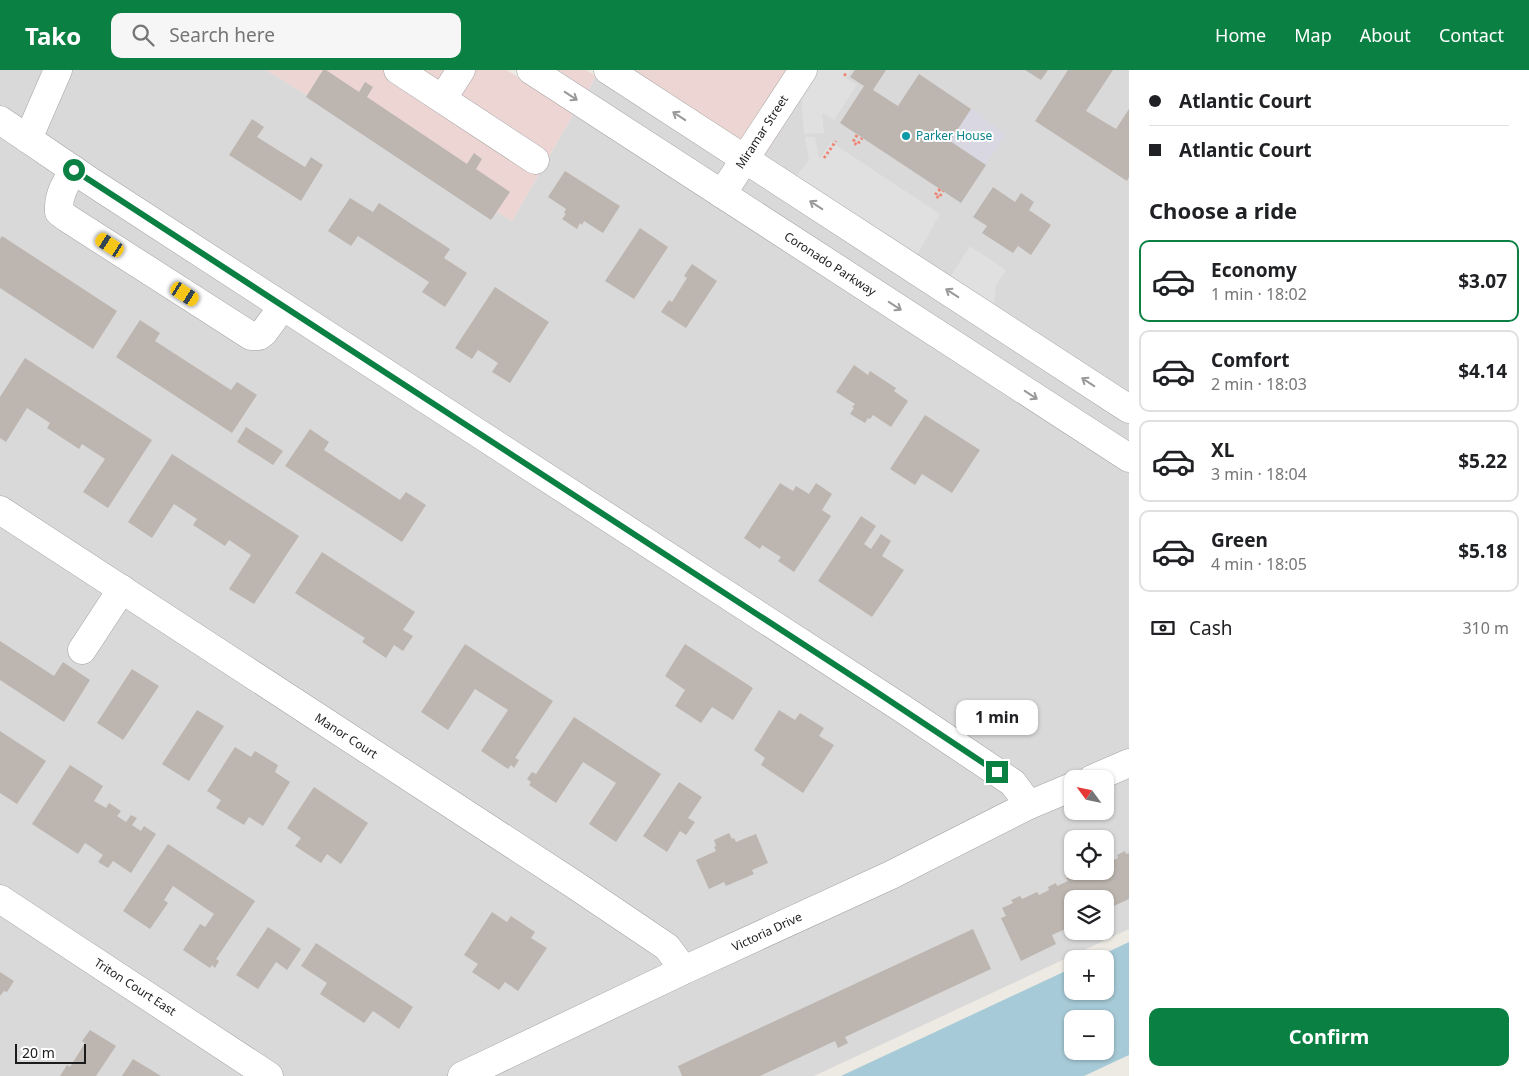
<!DOCTYPE html>
<meta charset="utf-8">
<style>
:root{--surface:#fff;--page:#f6f6f6;--text:#202124;--muted:#757577;--line:#e0e0e0;--accent:#0b8043}
body{margin:0;font-family:"Noto Sans",sans-serif;background:var(--page);color:var(--text);height:100vh;display:flex;flex-direction:column;font-size:19px;white-space:nowrap}
*{box-sizing:border-box;margin:0}
p{font-size:16px;color:var(--muted)}
.icon{flex:none;width:28px;height:28px;fill:none;stroke:currentColor;stroke-width:2;stroke-linecap:round;stroke-linejoin:round}
.map{position:relative;flex:1;overflow:hidden}
.details{display:flex;flex-direction:column;background:var(--surface);width:400px}
.details>*{flex:none}
.guide{display:grid;align-content:center;height:110px;padding:0 20px;background:var(--surface)}
.needle{width:32px;rotate:303deg}
.fabs{position:absolute;left:1064px;top:700px;display:grid;gap:10px}
.fabs a{display:grid;place-items:center;width:50px;height:50px;border-radius:10px;background:var(--surface);box-shadow:0 1px 4px #0004;font-size:25px}
.scale{position:absolute;left:15px;bottom:12px;width:71px;box-sizing:border-box;padding-left:5px;border:2px solid #1c1c1c;border-top:0;font-size:14px;line-height:18px;white-space:nowrap;color:#1c1c1c;-webkit-text-stroke:4px #fff;paint-order:stroke}
.end{position:absolute;width:22px;height:22px;margin:-11px;border:6px solid #0b8043;background:#fff;box-shadow:0 0 0 2px #fff}
.from{border-radius:50%}
.bubble{position:absolute;height:35px;border-radius:10px;background:var(--surface);box-shadow:0 1px 4px #0004;font-size:16px;font-weight:700;line-height:35px;text-align:center}
.car{position:absolute;width:15px;height:30px;margin:-15px -8px;border-radius:6px;box-shadow:0 0 4px 1px #0007;background:linear-gradient(#f5c518 24%,#345 0 40%,#f5c518 0 76%,#345 0 86%,#f5c518 0)}
.guide b{display:flex;align-items:center;gap:18px;height:48px;font-size:19px}
.guide b+b{border-top:1px solid var(--line)}
.guide i{width:12px;height:12px;background:var(--text)}
ul{padding:0;list-style:none}
li{display:flex;align-items:center;gap:15px;height:82px;margin:0 10px 8px;padding:0 10px;border:2px solid var(--line);border-radius:10px}
li div{flex:1}
li b{display:block;font-size:19px}
li em{font-style:normal;font-weight:700}
li.active{border-color:var(--accent)}
li>.icon{width:45px;height:45px;stroke-width:1.5}
h2{padding:0 20px;font-size:22px;line-height:60px}
.pay{display:flex;align-items:center;gap:12px;height:55px;padding:0 20px;font-size:19px}
.pay p{margin-inline-start:auto}
.action{display:flex;gap:10px;margin-top:auto;padding:10px 20px}
.action a{flex:1;height:58px;border-radius:10px;background:var(--accent);color:#fff;font-size:20px;font-weight:700;line-height:58px;text-align:center}
header{display:flex;align-items:center;gap:30px;box-sizing:border-box;height:70px;padding:0 25px;background:var(--accent);color:#fff}
header strong{font-size:24px}
nav{display:flex;gap:28px;margin-inline-start:auto;font-size:18px}
.search{width:350px;height:45px;background:var(--page);display:flex;align-items:center;gap:12px;box-sizing:border-box;padding:0 18px;border-radius:10px;color:var(--muted);font-size:19px}
main{display:flex;flex:1;min-height:0}
.map>svg:first-child{display:block}
.residential{fill:#dad9d9;fill-rule:evenodd}
.commercial{fill:#edd5d3}
.parking{fill:#e0e0e0}
.plaza{fill:#d8d7e2}
.water{fill:#a6cad7;fill-rule:evenodd}
.building{fill:#bdb6b0}
.lines{fill:none;stroke-linecap:round;stroke-linejoin:round}
.minor-casing{stroke:#a3a3a3;stroke-width:29}
.path{stroke:#ee8473;stroke-width:3;stroke-dasharray:2.5 2.5;stroke-linecap:butt}
.minor{stroke:#fff;stroke-width:28}
.oneway{stroke:#999}
.route{stroke:#0b8043;stroke-width:6}
.culture-dot{fill:#0f9aa8;stroke:#fff;stroke-width:2}
.labels{text-anchor:middle;stroke-width:4;stroke-linejoin:round;paint-order:stroke}
.street-label{font-size:12px;fill:#1c1c1c;stroke:#fff}
.culture-label{font-size:12px;fill:#0d838f;stroke:#fff;text-anchor:start}
</style>
<header>
<strong>Tako</strong>
<div class="search"><svg class="icon" aria-label="search" viewBox="0 0 24 24"><circle cx="10" cy="10" r="6"/><path d="M15 15l6 6"/></svg>Search here</div>
<nav><a>Home</a><a>Map</a><a>About</a><a>Contact</a></nav>
</header>
<main>
<div class="map">
<svg width="1129" height="1006" viewBox="0 0 1129 1006">
<rect width="100%" height="100%" fill="#edeae3"/>
<g class="residential">
<path d="M 0,0 L 266,0 L 512,151 L 574,43 L 1129,403 L 1129,859 L 814,1006 L 0,1006 ZM 1072,709 L 1105,709 L 1105,741 L 1072,741 ZM 1072,769 L 1105,769 L 1105,801 L 1072,801 ZM 1072,829 L 1105,829 L 1105,861 L 1072,861 Z"/>
<polygon points="820,0 1129,0 1129,324 764,87"/>
<polygon points="596,6 1129,353 1129,374 587,22"/>
</g>
<g class="commercial">
<polygon points="266,0 507,0 574,43 512,151"/>
<polygon points="553,0 586,0 596,6 587,22"/>
<polygon points="631,0 820,0 764,87"/>
</g>
<g class="parking">
<polygon points="815,0 851,0 846,8 857,15 834,50 822,43 824,63 804,64 801,22"/>
<polygon points="805,67 815,67 819,89 831,72 940,144 913,192 791,111 809,91"/>
<polygon points="970,176 1006,200 996,215 993,243 947,212"/>
</g>
<polygon class="plaza" points="971,39 984,47 983,49 1006,64 986,95 950,71"/>
<path class="water" d="M 1129,872 L 1129,985 L 1084,1006 L 841,1006 L 1072,898 L 1072,921 L 1105,921 L 1105,889 L 1093,889 ZM 1072,949 L 1105,949 L 1105,981 L 1072,981 Z"/>
<g class="building">
<polygon points="323,0 326,0 359,22 365,12 373,17 367,27 467,94 474,83 482,89 476,99 510,122 491,150 306,27"/>
<polygon points="855,0 886,0 873,20 898,36 919,4 971,39 950,71 986,95 961,133 840,53 864,16 850,7"/>
<polygon points="1025,0 1048,0 1041,10"/>
<polygon points="1068,0 1113,0 1086,41 1116,59 1129,39 1129,107 1127,111 1035,51"/>
<polygon points="252,49 264,57 257,67 305,97 311,87 323,95 301,131 229,85"/>
<polygon points="565,101 620,136 603,163 584,151 582,155 580,153 577,159 562,149 566,144 564,143 566,139 548,127"/>
<polygon points="993,117 1015,132 1021,123 1034,132 1029,140 1051,155 1031,185 1018,176 1013,183 982,163 987,156 973,147"/>
<polygon points="350,128 373,142 379,133 450,179 444,188 467,203 445,237 422,222 429,212 358,166 351,176 328,161"/>
<polygon points="640,158 668,177 634,229 605,211"/>
<polygon points="2,166 117,241 93,279 0,218 0,169"/>
<polygon points="692,194 717,211 686,258 661,242 669,230 672,232 687,208 684,206"/>
<polygon points="495,217 549,252 510,313 492,302 498,293 478,280 472,289 455,278"/>
<polygon points="140,250 160,263 155,271 231,320 237,312 257,325 232,363 116,287"/>
<polygon points="25,288 152,370 108,438 83,422 105,389 82,374 79,379 47,358 50,353 27,338 6,372 0,368 0,327"/>
<polygon points="854,295 868,305 870,301 896,318 894,321 908,331 891,357 873,345 870,349 868,348 865,353 850,344 854,338 852,337 855,334 836,322"/>
<polygon points="925,345 980,380 952,423 922,404 915,415 890,399"/>
<polygon points="246,357 283,381 273,395 237,372"/>
<polygon points="310,359 329,372 324,380 400,430 406,422 426,435 402,472 285,396"/>
<polygon points="172,384 299,466 254,534 229,519 251,485 229,470 225,476 193,455 197,449 174,434 152,468 128,452"/>
<polygon points="780,413 793,421 796,416 809,424 816,413 832,424 822,440 831,446 794,502 778,491 781,487 762,475 760,479 744,468"/>
<polygon points="861,446 876,456 864,474 871,479 881,464 891,471 882,486 904,500 872,547 818,511"/>
<polygon points="322,482 415,542 403,560 413,566 403,581 394,575 386,588 362,572 365,568 295,523"/>
<polygon points="0,571 54,606 63,592 90,610 64,652 0,610"/>
<polygon points="465,574 553,631 515,688 519,690 514,698 511,695 508,699 481,681 508,640 475,619 448,660 421,642"/>
<polygon points="685,574 753,618 733,650 712,637 701,653 675,636 685,620 665,606"/>
<polygon points="132,599 159,616 123,670 97,653"/>
<polygon points="197,640 224,656 189,711 162,694"/>
<polygon points="779,640 795,650 800,643 824,658 819,666 834,675 803,723 761,695 765,688 754,680"/>
<polygon points="574,647 661,704 616,772 589,754 616,713 583,692 556,733 529,715 531,712 527,709 532,702 536,704"/>
<polygon points="0,661 46,691 17,734 0,723"/>
<polygon points="235,677 251,687 255,681 278,695 275,702 290,712 263,756 249,747 244,755 216,738 221,730 207,721"/>
<polygon points="70,695 103,716 94,731 106,738 109,733 121,741 117,746 126,752 131,745 137,748 132,755 141,761 144,756 156,764 131,803 113,791 108,798 98,792 103,785 85,773 78,784 32,754"/>
<polygon points="679,712 702,727 688,748 695,752 686,765 680,761 667,782 643,766"/>
<polygon points="314,717 368,753 341,794 327,784 321,793 295,776 301,768 287,758"/>
<polygon points="729,763 732,769 734,768 736,772 756,764 768,793 752,800 754,804 726,816 724,812 709,819 696,790 716,781 714,777 716,776 714,770"/>
<polygon points="168,774 255,831 216,889 219,891 215,898 212,895 210,898 183,880 200,854 205,857 214,844 173,816 164,830 168,833 150,859 123,841"/>
<polygon points="1125,781 1126,784 1129,783 1129,829 1105,840 1105,829 1072,829 1072,856 1052,865 1056,874 1021,891 1001,848 1006,846 1002,838 1013,833 1011,830 1020,826 1022,829 1037,822 1039,825 1049,820 1048,817 1056,813 1057,816 1068,811 1066,808 1072,806 1073,809 1083,804 1082,801 1105,801 1105,789 1107,793 1118,788 1117,785"/>
<polygon points="492,842 507,852 511,846 535,862 531,868 547,878 518,921 505,912 499,920 472,902 478,894 464,885"/>
<polygon points="268,857 301,879 287,900 276,892 258,919 236,905"/>
<polygon points="973,859 991,899 845,967 848,973 838,978 835,971 760,1006 682,1006 678,996"/>
<polygon points="316,873 413,937 399,959 373,941 364,953 320,924 327,913 301,896"/>
<polygon points="0,902 14,911 7,922 4,921 0,926"/>
<polygon points="90,960 116,976 96,1006 60,1006 67,995 70,997 85,973 82,971"/>
<polygon points="133,989 161,1006 122,1006"/>
</g>
<g class="lines">
<g class="minor-casing">
<g id="minor">
<polyline points="398,0 535,90"/>
<polyline points="531,0 1129,388"/>
<polyline points="608,0 1129,339"/>
<polyline points="443,28 461,0"/>
<polyline points="0,50 90,111 903,639 1013,713 1029,735"/>
<polyline points="28,69 58,0"/>
<path d="M 74,100 C 65,114 58,125 59,142 L 67,148 L 251,266 L 259,266 L 264,262 L 283,236"/>
<polyline points="722,124 803,0"/>
<polyline points="0,440 575,815 667,877 684,900"/>
<polyline points="82,580 122,519"/>
<polyline points="1092,709 1129,693"/>
<polyline points="0,829 269,1006"/>
<polyline points="462,1006 684,900 891,805 1029,735 1072,717"/>
</g>
</g>
<g class="path">
<polyline points="844,4 848,7"/>
<polyline points="857,65 853,72 857,75 862,68"/>
<polyline points="824,88 836,71"/>
<polyline points="940,119 935,125 939,128 943,121"/>
</g>
<use href="#minor" class="minor"/>
</g>
<defs><path id="oneway-shaft" d="M-6 0H5M1.5-3L5.5 0L1.5 3" fill="none" stroke-width="1.6" stroke-linecap="round" stroke-linejoin="round" transform="scale(1.25)"/></defs>
<g class="oneway">
<use href="#oneway-shaft" transform="translate(571 26) rotate(33)"/>
<use href="#oneway-shaft" transform="translate(679 46) rotate(-147)"/>
<use href="#oneway-shaft" transform="translate(816 135) rotate(-147)"/>
<use href="#oneway-shaft" transform="translate(952 223) rotate(-147)"/>
<use href="#oneway-shaft" transform="translate(895 236) rotate(33)"/>
<use href="#oneway-shaft" transform="translate(1088 312) rotate(-147)"/>
<use href="#oneway-shaft" transform="translate(1031 325) rotate(33)"/>
</g>
<g class="lines">
<polyline class="route" points="74,100 869,617 997,702"/>
</g>
<circle class="culture-dot" cx="906" cy="66" r="5"/>
<g class="labels">
<g class="street-label">
<text transform="translate(762 62) rotate(-57)" y="4">Miramar Street</text>
<text transform="translate(830 194) rotate(33)" y="4">Coronado Parkway</text>
<text transform="translate(346 666) rotate(33)" y="4">Manor Court</text>
<text transform="translate(767 862) rotate(-25)" y="4">Victoria Drive</text>
<text transform="translate(135 917) rotate(33)" y="4">Triton Court East</text>
</g>
<g class="culture-label">
<text x="916" y="70">Parker House</text>
</g>
</g>
</svg>
<div class="fabs">
<a><svg class="needle" viewBox="-14 -14 28 28"><path d="M0-13l5 13h-10z" fill="#e53935"/><path d="M0 13l5-13h-10z" fill="#757577"/></svg></a>
<a><svg class="icon" aria-label="locate" viewBox="0 0 24 24"><circle cx="12" cy="12" r="6"/><path d="M12 2v4M12 18v4M2 12h4M18 12h4"/></svg></a>
<a><svg class="icon" aria-label="layers" viewBox="0 0 24 24"><path d="M12 4l9 5-9 5-9-5zM3 14l9 5 9-5"/></svg></a>
<a>+</a>
<a>−</a>
</div>
<div class="scale">20 m</div>
<i class="end from" style="left:74px;top:100px"></i>
<i class="end" style="left:997px;top:702px"></i>
<div class="bubble" style="left:956px;top:630px;width:82px">1 min</div>
<i class="car" style="left:110px;top:175px;rotate:303deg"></i>
<i class="car" style="left:185px;top:224px;rotate:123deg"></i>
</div>
<section class="details">
<div class="guide">
<b><i class="from"></i>Atlantic Court</b>
<b><i></i>Atlantic Court</b>
</div>
<h2>Choose a ride</h2>
<ul>
<li class="active"><svg class="icon" aria-label="car" viewBox="0 0 24 24"><path d="M5 17H2v-5l4-1 3-4h7l3 4 3 1v5h-3M9 17h6M6 11h13"/><circle cx="7" cy="17" r="2"/><circle cx="17" cy="17" r="2"/></svg><div><b>Economy</b><p>1 min · 18:02</p></div><em>$3.07</em></li>
<li><svg class="icon" aria-label="car" viewBox="0 0 24 24"><path d="M5 17H2v-5l4-1 3-4h7l3 4 3 1v5h-3M9 17h6M6 11h13"/><circle cx="7" cy="17" r="2"/><circle cx="17" cy="17" r="2"/></svg><div><b>Comfort</b><p>2 min · 18:03</p></div><em>$4.14</em></li>
<li><svg class="icon" aria-label="car" viewBox="0 0 24 24"><path d="M5 17H2v-5l4-1 3-4h7l3 4 3 1v5h-3M9 17h6M6 11h13"/><circle cx="7" cy="17" r="2"/><circle cx="17" cy="17" r="2"/></svg><div><b>XL</b><p>3 min · 18:04</p></div><em>$5.22</em></li>
<li><svg class="icon" aria-label="car" viewBox="0 0 24 24"><path d="M5 17H2v-5l4-1 3-4h7l3 4 3 1v5h-3M9 17h6M6 11h13"/><circle cx="7" cy="17" r="2"/><circle cx="17" cy="17" r="2"/></svg><div><b>Green</b><p>4 min · 18:05</p></div><em>$5.18</em></li>
</ul>
<div class="pay"><svg class="icon" aria-label="cash" viewBox="0 0 24 24"><path d="M3 7h18v10H3z"/><circle cx="12" cy="12" r="2"/></svg>Cash<p>310 m</p></div>
<div class="action"><a>Confirm</a></div>
</section>
</main>
